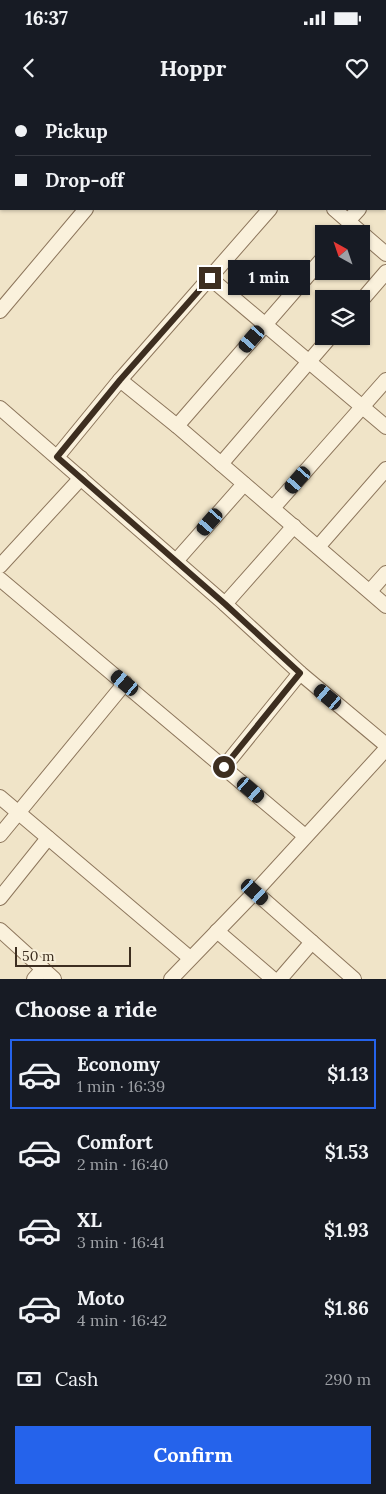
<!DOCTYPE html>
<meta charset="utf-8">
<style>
:root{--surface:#171b24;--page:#242831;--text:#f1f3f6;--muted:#9ea1a6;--line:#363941;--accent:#2563eb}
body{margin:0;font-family:Lora,serif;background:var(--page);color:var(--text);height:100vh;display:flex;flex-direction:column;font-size:19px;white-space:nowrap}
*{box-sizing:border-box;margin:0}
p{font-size:16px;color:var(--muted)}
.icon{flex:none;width:28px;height:28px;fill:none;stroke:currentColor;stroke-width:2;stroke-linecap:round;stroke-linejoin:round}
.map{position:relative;height:879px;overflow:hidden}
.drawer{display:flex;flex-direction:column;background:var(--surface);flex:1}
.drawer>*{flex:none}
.hud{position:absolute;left:0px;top:0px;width:386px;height:110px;box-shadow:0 1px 4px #0004;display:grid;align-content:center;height:110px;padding:0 15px;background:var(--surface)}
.needle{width:32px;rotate:320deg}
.controls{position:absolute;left:315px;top:125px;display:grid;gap:10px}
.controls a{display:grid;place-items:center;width:55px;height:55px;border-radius:0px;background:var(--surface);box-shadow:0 1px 4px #0004;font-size:25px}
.scale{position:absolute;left:15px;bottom:12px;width:116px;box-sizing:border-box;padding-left:5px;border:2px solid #3d2e20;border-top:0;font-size:14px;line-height:18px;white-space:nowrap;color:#3d2e20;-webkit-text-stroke:4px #f7eed8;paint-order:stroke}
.end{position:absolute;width:22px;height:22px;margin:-11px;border:6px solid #3d2e20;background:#fff;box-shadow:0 0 0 2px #fff}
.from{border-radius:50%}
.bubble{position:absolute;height:35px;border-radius:0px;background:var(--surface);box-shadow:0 1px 4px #0004;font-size:16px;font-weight:700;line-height:35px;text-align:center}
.car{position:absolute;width:15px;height:30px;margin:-15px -8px;border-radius:6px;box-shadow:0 0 4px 1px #0007;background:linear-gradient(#222 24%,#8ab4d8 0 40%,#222 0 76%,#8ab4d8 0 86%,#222 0)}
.hud b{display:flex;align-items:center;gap:18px;height:48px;font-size:19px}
.hud b+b{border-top:1px solid var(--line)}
.hud i{width:12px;height:12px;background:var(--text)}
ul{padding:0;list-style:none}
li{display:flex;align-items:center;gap:15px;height:70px;margin:0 10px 8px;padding:0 5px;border:2px solid transparent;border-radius:0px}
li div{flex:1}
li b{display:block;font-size:19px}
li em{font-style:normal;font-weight:700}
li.current{border-color:var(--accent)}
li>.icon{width:45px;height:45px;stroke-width:1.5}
h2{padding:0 15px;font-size:22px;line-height:60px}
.pay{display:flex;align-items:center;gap:12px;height:55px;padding:0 15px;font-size:19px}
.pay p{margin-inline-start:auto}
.primary-button{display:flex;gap:10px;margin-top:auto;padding:10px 15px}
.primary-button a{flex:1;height:58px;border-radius:0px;background:var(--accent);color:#fff;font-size:20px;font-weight:700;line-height:58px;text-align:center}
.status{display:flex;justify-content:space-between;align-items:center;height:35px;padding:0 25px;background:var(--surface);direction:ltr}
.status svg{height:14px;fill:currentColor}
header{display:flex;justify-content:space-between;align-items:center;height:65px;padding:0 15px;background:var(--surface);font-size:22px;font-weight:700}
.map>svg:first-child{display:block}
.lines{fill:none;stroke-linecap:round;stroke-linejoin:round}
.stream{stroke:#6f938a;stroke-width:4.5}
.street-casing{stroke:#8d765c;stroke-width:16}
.street{stroke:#faf1dc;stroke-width:14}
.route{stroke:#3d2e20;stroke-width:6}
</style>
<div class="status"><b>16:37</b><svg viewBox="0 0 49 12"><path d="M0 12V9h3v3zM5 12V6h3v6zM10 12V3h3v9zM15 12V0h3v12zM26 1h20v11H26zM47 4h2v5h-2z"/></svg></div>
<header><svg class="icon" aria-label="back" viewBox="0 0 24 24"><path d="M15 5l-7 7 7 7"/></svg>Hoppr<svg class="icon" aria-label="heart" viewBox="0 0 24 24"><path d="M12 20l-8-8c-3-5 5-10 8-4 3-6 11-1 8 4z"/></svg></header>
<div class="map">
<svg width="386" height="879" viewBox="0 0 386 879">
<rect width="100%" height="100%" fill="#f0e4c8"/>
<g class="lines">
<g class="stream">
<polyline points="24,1 25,0"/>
<polyline points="0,32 1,30"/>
</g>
<g class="street-casing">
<g id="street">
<polyline points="175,1 176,0"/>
<polyline points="363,1 364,0"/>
<polyline points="385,78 386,77"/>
<polyline points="334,109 386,154"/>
<polyline points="348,121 359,109"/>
<polyline points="210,178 386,327"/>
<polyline points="361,201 386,172"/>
<polyline points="0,211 86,109"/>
<polyline points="120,280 270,109"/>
<polyline points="0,308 225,504 300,573 386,645"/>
<polyline points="177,326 324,157"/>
<polyline points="57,357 120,280 177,326 386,506"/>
<polyline points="221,364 331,236"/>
<polyline points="273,408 386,280"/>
<polyline points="318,447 386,369"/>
<polyline points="176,461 244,384"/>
<polyline points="0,466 81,378"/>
<polyline points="0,479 305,736"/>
<polyline points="370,491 386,473"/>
<polyline points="225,504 294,426"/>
<polyline points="224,667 300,573"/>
<polyline points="0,697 190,858"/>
<polyline points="0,735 125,583"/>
<polyline points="255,792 354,879"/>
<polyline points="0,798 48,738"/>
<polyline points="0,830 54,879"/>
<polyline points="217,831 273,879"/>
<polyline points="34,879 43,869"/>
<polyline points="171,879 255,792 386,649"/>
<polyline points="280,879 312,842"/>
</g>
</g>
<use href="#street" class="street"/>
</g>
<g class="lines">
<polyline class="route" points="210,178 120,280 57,357 225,504 300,573 224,667"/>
</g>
</svg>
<div class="controls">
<a><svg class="needle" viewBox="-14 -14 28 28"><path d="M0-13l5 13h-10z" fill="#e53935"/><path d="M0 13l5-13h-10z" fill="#9ea1a6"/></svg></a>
<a><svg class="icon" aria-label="layers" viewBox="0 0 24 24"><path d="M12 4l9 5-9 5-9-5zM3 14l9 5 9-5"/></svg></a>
</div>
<div class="scale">50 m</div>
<i class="end from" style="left:224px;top:667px"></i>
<i class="end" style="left:210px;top:178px"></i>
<div class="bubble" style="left:228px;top:160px;width:82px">1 min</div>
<i class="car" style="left:252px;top:239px;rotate:221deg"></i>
<i class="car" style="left:298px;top:380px;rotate:221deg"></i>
<i class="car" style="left:210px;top:422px;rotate:221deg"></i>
<i class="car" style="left:125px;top:583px;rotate:310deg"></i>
<i class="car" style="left:328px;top:597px;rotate:310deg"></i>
<i class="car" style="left:251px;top:690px;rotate:131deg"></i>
<i class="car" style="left:255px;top:792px;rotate:132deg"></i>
<div class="hud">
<b><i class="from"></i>Pickup</b>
<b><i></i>Drop-off</b>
</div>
</div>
<section class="drawer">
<h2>Choose a ride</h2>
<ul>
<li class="current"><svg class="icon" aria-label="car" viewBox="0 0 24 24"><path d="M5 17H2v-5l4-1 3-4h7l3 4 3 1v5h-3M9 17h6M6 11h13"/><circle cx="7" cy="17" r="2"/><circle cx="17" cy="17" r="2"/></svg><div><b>Economy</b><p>1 min · 16:39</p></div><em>$1.13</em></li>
<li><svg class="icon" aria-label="car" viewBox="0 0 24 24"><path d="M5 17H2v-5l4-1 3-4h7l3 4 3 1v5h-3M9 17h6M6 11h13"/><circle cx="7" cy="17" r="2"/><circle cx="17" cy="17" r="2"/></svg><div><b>Comfort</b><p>2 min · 16:40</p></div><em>$1.53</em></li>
<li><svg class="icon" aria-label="car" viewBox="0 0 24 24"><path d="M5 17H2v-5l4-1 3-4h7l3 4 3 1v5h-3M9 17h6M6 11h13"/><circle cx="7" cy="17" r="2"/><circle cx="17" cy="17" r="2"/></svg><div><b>XL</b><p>3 min · 16:41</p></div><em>$1.93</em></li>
<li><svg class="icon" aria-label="car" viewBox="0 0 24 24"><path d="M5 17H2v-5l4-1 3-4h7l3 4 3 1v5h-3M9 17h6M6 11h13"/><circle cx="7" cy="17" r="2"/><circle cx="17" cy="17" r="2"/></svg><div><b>Moto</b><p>4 min · 16:42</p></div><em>$1.86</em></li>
</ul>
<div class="pay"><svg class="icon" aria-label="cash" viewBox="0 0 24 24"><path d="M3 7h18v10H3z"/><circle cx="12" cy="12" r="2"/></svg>Cash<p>290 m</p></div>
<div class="primary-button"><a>Confirm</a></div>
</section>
